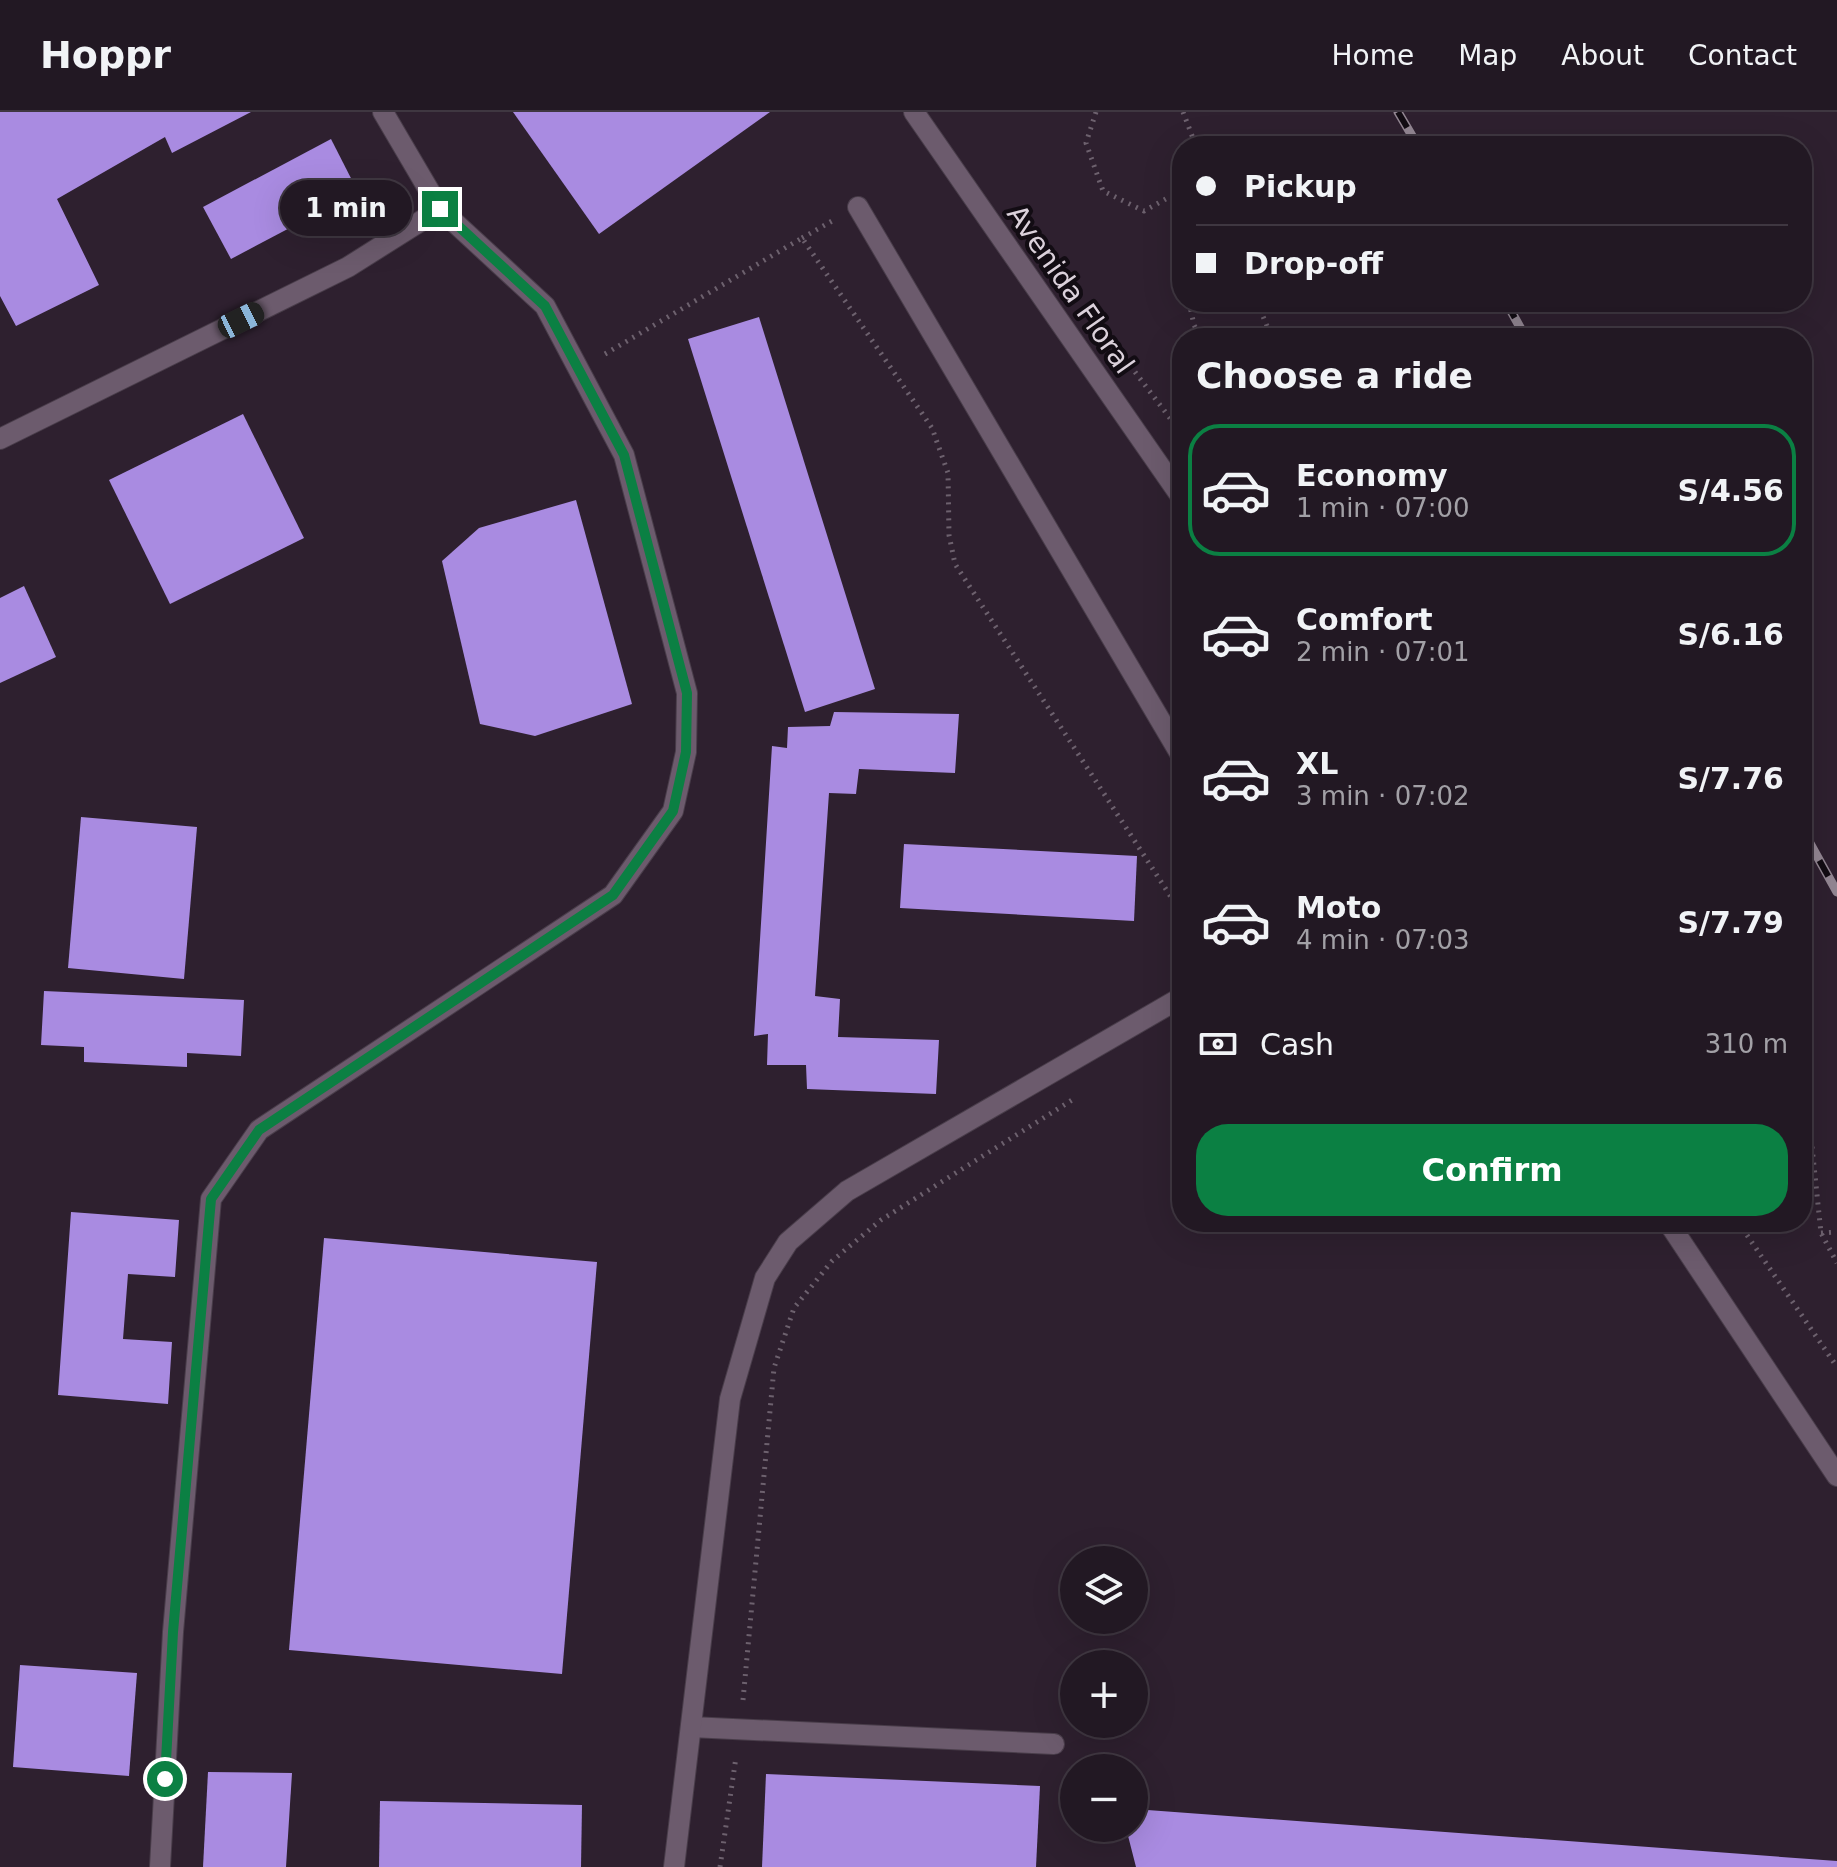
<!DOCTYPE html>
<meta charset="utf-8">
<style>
:root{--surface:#221823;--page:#2a212b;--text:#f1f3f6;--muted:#a2a0a6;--line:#3f3741;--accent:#0b8043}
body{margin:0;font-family:"DejaVu Sans",sans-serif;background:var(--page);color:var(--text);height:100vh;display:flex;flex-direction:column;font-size:30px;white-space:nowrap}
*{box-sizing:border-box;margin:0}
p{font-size:26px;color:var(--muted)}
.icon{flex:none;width:44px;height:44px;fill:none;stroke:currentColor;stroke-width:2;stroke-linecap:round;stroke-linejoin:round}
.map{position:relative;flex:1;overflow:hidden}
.drawer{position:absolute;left:1172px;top:216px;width:640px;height:904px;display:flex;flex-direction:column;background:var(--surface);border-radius:32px;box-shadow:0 8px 32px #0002,0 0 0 2px var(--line)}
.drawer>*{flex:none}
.hud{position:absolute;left:1172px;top:24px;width:640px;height:176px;border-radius:32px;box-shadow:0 8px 32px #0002,0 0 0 2px var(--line);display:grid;align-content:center;height:176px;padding:0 24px;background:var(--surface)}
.controls{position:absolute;left:1060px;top:1434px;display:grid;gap:16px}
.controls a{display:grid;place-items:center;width:88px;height:88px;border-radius:50%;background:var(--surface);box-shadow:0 8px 32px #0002,0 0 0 2px var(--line);font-size:40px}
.end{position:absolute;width:36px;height:36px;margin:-18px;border:10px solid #0b8043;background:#fff;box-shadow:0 0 0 4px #fff}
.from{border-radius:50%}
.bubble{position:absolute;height:56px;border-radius:28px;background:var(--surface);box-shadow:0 8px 32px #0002,0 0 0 2px var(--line);font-size:26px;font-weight:600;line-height:56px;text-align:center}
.car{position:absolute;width:24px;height:48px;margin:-24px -12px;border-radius:10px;box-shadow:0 0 6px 2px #0007;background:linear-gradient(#222 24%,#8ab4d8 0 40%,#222 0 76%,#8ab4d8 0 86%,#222 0)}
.hud b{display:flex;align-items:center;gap:28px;height:76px;font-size:30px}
.hud b+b{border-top:2px solid var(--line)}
.hud i{width:20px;height:20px;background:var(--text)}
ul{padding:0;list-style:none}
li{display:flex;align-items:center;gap:24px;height:132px;margin:0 16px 12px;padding:0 8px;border:4px solid transparent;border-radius:32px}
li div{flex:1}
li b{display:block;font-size:30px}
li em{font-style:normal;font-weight:600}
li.selected{border-color:var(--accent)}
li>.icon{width:72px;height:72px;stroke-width:1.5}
h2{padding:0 24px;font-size:36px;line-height:96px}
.pay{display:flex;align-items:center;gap:20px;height:88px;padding:0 24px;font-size:30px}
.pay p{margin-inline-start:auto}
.cta{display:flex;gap:16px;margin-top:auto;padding:16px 24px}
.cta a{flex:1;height:92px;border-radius:32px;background:var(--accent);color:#fff;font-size:32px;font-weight:600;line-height:92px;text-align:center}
header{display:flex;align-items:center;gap:48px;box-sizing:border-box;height:112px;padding:0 40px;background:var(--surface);border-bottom:2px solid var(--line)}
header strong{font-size:38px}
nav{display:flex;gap:44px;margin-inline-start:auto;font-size:28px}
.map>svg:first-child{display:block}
.building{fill:#a98be1}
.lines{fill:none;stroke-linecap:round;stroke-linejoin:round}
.minor-casing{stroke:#493d4a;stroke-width:22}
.path{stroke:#6d616e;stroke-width:5;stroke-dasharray:2 6;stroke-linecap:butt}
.minor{stroke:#6c5b6d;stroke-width:20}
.rail-casing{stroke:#928692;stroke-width:9}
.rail{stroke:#120c13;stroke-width:6;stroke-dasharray:18;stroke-linecap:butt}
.route{stroke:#0b8043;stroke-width:10}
.labels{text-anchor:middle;stroke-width:8;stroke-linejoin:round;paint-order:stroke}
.street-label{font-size:28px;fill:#dbd1db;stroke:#120c13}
</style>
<header>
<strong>Hoppr</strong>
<nav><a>Home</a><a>Map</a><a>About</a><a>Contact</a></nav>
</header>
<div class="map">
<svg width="1837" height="1755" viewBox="0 0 1837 1755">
<rect width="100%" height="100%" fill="#2e202f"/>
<g class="building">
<polygon points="0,0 251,0 172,41 165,25 57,87 99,173 16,214 0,184"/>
<polygon points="513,0 770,0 599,122"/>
<polygon points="331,27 358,80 231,147 203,95"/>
<polygon points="759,205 875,577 805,600 688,227"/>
<polygon points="243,302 304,426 170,492 109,368"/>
<polygon points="576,388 632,592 535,624 480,612 442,449 479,416"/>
<polygon points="24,474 56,545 0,571 0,486"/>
<polygon points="834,600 959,602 955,661 859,657 856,682 829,681 815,884 840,887 838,925 939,928 936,982 807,977 806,953 767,953 768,922 754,924 772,634 787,636 788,615 830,614"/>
<polygon points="81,705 197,715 184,867 68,856"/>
<polygon points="904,732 1137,744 1134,809 900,796"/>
<polygon points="44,879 244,888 241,944 187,941 187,955 84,950 84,935 41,933"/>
<polygon points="71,1100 179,1108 175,1165 128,1162 123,1227 172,1230 168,1292 58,1283"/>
<polygon points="324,1126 597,1150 562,1562 289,1538"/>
<polygon points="20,1553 137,1561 129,1664 13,1655"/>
<polygon points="208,1660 292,1661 286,1755 203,1755"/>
<polygon points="766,1662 1040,1674 1036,1755 762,1755"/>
<polygon points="380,1689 582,1693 581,1755 379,1755"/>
<polygon points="1134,1697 1837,1749 1837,1755 1136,1755 1126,1716 1134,1716"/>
</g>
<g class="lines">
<g class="minor-casing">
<g id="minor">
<polyline points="914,0 1182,386"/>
<polyline points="858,95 1182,645"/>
<polyline points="0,327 348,155 440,97"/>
<polyline points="1668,1110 1837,1364"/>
<polyline points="691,1615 1054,1632"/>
<polyline points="160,1755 173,1520 211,1087 259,1018 613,783 673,699 686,640 687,581 624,343 545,194 440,97 383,0"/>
<polyline points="674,1755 730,1287 765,1166 788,1130 847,1079 1182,885"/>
</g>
</g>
<g class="path">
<polyline points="1096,0 1086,31 1103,79 1144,99 1182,78"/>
<polyline points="1183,0 1196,34"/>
<polyline points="802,126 832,109"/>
<polyline points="1189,190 1194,213 1201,226"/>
<polyline points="1257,190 1272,226"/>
<polyline points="605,242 802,126 932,316 948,361 949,423 955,452 1182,802"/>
<polyline points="1135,260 1182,322"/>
<polyline points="1802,1014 1811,1025 1821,1121 1837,1151"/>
<polyline points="1738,1110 1837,1255"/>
<polyline points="1821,1121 1837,1120"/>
<polyline points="743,1588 774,1256 794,1196 832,1149 881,1108 1072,988"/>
<polyline points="720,1755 736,1645"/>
</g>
<use href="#minor" class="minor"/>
<g class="rail-casing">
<g id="rail">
<polyline points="1398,0 1418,34"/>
<polyline points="1506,190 1526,226"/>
<polyline points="1802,717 1837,780"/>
</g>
</g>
<use href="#rail" class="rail"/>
</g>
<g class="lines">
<polyline class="route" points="165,1667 173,1520 211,1087 259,1018 613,783 673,699 686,640 687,581 624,343 545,194 440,97"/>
</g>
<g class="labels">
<g class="street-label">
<text transform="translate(1071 177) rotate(55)" y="10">Avenida Floral</text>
</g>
</g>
</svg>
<div class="controls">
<a><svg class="icon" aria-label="layers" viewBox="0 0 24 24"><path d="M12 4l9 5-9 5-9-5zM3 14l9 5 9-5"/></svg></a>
<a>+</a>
<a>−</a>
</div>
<i class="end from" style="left:165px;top:1667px"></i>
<i class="end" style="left:440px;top:97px"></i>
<div class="bubble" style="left:280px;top:68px;width:132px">1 min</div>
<i class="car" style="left:241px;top:208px;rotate:64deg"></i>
<div class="hud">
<b><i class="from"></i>Pickup</b>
<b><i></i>Drop-off</b>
</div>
<section class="drawer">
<h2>Choose a ride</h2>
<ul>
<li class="selected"><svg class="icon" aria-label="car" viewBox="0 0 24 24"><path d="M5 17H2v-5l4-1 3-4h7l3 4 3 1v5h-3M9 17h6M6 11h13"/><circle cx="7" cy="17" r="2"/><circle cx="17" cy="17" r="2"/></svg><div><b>Economy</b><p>1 min · 07:00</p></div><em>S/4.56</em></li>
<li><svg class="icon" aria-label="car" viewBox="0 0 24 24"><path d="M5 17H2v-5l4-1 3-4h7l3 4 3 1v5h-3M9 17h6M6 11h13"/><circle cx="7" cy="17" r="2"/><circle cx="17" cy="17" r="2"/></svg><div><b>Comfort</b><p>2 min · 07:01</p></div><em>S/6.16</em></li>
<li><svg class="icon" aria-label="car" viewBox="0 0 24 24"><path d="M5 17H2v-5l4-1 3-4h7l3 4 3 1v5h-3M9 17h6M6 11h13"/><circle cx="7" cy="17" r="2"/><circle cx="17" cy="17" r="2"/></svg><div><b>XL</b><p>3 min · 07:02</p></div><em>S/7.76</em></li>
<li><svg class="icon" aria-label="car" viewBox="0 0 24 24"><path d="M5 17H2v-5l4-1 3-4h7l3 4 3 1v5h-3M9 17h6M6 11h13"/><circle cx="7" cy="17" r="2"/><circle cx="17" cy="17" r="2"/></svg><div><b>Moto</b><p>4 min · 07:03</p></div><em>S/7.79</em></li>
</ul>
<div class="pay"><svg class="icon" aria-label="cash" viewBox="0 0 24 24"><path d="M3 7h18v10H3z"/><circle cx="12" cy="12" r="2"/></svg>Cash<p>310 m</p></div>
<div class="cta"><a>Confirm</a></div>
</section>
</div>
